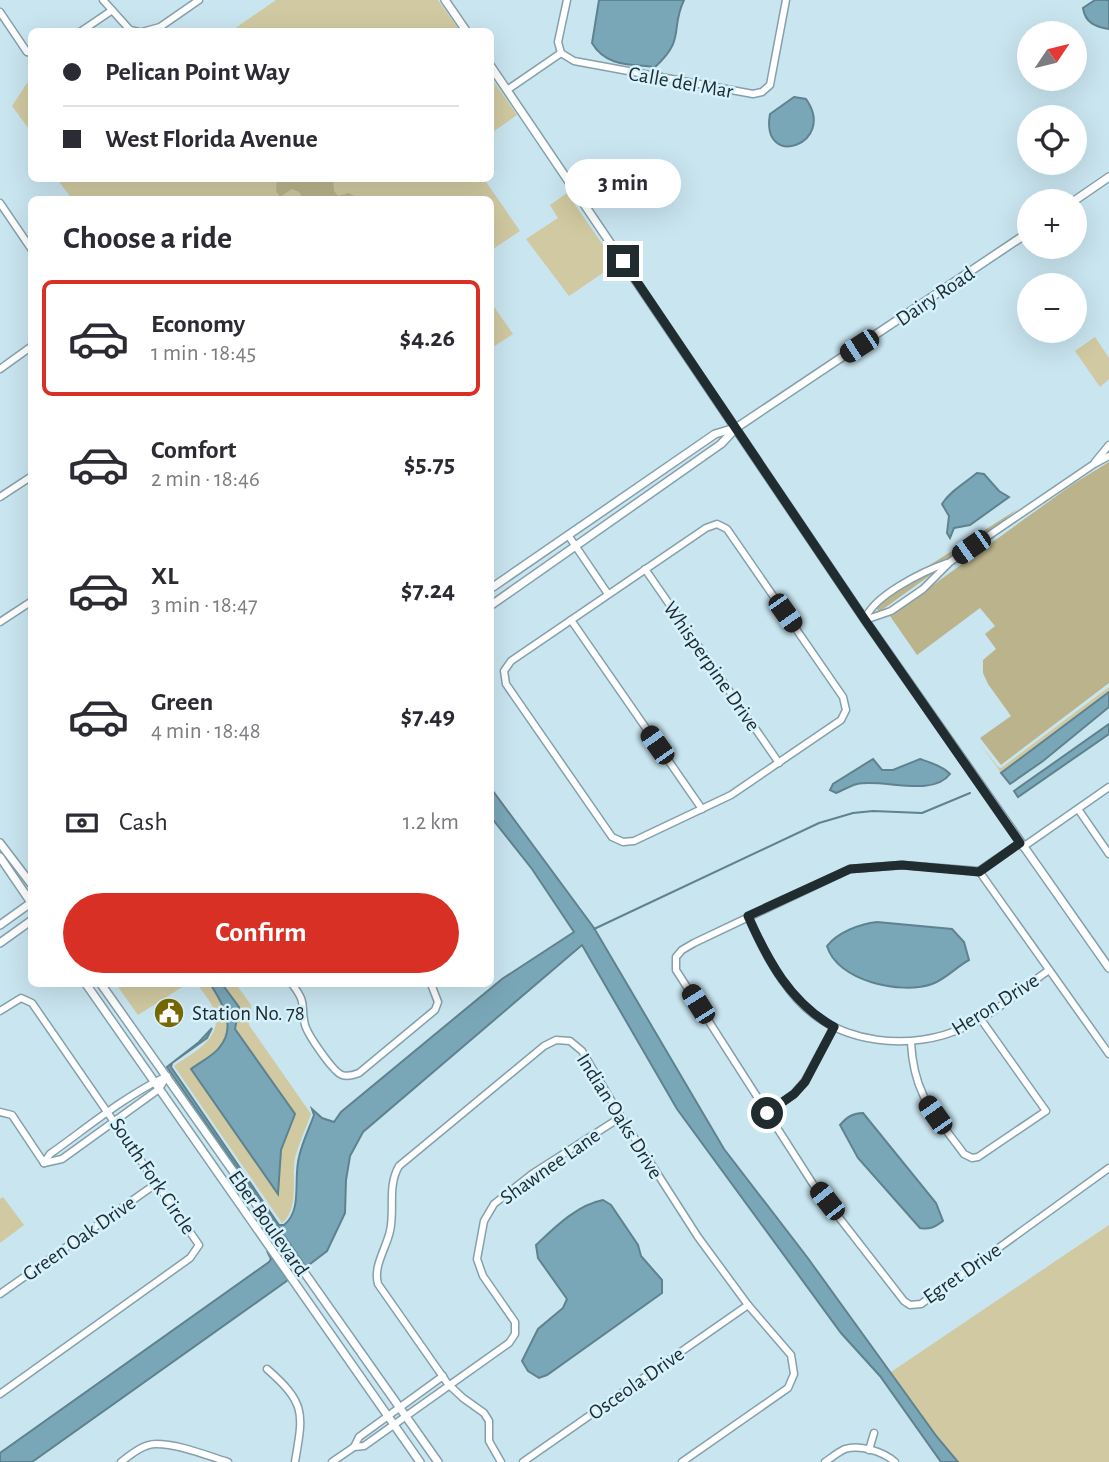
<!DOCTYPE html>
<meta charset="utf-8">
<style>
:root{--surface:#fff;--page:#f7f7f7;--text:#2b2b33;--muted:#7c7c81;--line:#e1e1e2;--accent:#d93025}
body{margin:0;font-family:"Alegreya Sans",sans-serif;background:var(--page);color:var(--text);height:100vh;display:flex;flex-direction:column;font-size:26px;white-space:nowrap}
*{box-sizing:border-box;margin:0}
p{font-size:23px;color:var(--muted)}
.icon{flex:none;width:38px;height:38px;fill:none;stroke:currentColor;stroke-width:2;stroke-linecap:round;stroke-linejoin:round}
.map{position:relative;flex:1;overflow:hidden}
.side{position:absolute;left:28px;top:196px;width:466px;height:791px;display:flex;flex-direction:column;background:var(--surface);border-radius:10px;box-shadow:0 7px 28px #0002}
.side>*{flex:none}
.guide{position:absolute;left:28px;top:28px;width:466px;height:154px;border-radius:10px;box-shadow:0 7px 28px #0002;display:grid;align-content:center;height:154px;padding:0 35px;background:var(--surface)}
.needle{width:46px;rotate:55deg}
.tools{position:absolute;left:1017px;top:21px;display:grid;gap:14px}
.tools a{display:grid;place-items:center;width:70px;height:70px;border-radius:50%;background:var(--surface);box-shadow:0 7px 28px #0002;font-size:35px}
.end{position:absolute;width:32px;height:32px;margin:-16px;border:9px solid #212c30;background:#fff;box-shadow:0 0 0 4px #fff}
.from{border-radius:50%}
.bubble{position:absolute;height:49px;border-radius:24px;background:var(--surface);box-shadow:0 7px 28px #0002;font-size:23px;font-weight:700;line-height:49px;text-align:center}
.car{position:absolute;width:21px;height:42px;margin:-21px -10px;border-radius:9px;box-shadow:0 0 5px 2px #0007;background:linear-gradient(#222 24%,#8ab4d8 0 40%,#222 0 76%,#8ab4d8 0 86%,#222 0)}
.guide b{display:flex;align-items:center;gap:24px;height:66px;font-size:26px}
.guide b+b{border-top:2px solid var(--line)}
.guide i{width:18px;height:18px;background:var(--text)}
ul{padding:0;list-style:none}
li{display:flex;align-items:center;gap:21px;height:116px;margin:0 14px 10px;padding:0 21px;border:4px solid transparent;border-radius:10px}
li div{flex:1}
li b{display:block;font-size:26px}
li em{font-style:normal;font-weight:700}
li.on{border-color:var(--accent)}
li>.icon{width:63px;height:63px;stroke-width:1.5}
h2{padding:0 35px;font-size:32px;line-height:84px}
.pay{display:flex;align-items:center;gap:18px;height:77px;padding:0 35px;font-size:26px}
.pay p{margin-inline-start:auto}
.cta{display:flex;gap:14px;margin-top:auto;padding:14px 35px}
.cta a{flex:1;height:80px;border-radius:42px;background:var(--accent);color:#fff;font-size:28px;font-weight:700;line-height:80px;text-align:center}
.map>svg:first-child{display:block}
.green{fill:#d0c9a1}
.forest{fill:#bab38b}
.water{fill:#7aa7b8;stroke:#5f828f;stroke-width:2}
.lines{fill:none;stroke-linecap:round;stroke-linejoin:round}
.stream{stroke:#5f828f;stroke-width:2}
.minor-casing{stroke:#85a0aa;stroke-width:9}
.tertiary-casing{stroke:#85a0aa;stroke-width:10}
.minor{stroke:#fff;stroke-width:6}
.tertiary{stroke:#fff;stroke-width:7}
.route{stroke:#212c30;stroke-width:9}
.labels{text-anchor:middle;stroke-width:5;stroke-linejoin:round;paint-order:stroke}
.street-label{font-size:21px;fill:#212c30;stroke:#d6f2fd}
.poi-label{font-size:21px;fill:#212c30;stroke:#d6f2fd;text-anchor:start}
</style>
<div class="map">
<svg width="1109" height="1462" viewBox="0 0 1109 1462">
<rect width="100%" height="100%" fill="#c9e5f0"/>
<g class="green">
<polygon points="276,0 438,0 460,31 231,31"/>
<polygon points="490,76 517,115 490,134"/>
<polygon points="31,82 32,82 31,132 12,106 27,83"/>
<polygon points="57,179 484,179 520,231 490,251 490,200 72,199"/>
<polygon points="567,193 616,264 569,296 526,239 558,218 550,205"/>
<polygon points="490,301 513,334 490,349"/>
<polygon points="1095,337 1109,358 1109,379 1100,387 1075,351"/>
<polygon points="1109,687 1109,692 1001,773 980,744 998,767 1001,768"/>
<polygon points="116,984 187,984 138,1015"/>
<path d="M 197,984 L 236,984 L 251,1005 L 249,1025 L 311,1114 C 306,1128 299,1143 295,1158 C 291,1177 300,1209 282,1223 L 174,1066 C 192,1053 222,1040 215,1012 C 212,1003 203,992 197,984 Z"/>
<polygon points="3,1197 24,1225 0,1243 0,1199"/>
<polygon points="1109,1225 1109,1462 958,1462 937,1437 891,1372"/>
</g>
<g class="forest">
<polygon points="277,179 333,179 334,191 338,196 349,193 354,196 353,199 304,199 299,192 292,189 280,197 276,191"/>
<polygon points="1109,462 1109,683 1001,765 980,738 1011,716 988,684 983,673 983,660 996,649 985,634 995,626 980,608 917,655 890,616 1073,484"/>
<polygon points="1019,508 985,536 879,612 872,602"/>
</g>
<g class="water">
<path d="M 599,0 L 684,0 C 670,29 686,39 655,67 C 631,64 606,67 592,43 Z"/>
<path d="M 1095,0 L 1109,0 L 1109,29 C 1096,27 1085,23 1083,8 Z"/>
<path d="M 794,97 L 806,99 C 838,144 760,171 770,114 Z"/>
<path d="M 977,473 L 984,474 L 999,491 L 1009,497 L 970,525 L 954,528 L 950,538 L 947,533 L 949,516 L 942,504 C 950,491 965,483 977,473 Z"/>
<polygon points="1109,692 1109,707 1043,761 1010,784 1001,773"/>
<polygon points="1109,724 1109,734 1018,797 1014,791"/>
<path d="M 873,759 L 882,770 L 893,770 L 920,759 C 929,762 943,766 950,774 C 932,798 882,778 857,784 C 850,786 843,790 836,793 L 830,790 L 833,784 Z"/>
<path d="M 490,787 L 594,928 L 724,1149 L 807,1257 L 937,1437 L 958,1462 L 941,1462 L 880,1376 L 841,1333 L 677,1109 L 582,945 L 363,1132 L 350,1156 L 346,1180 L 345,1213 L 327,1251 L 306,1267 L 167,1067 L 199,1042 L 212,1028 L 207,1038 L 172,1063 L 171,1067 L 279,1225 L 284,1225 C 303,1210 293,1179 299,1157 C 302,1143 309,1129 314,1115 L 312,1109 L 322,1118 L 334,1122 L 341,1112 L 502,979 L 574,932 L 532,869 L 490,816 Z"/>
<path d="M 877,922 L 952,929 L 964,942 L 969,960 C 956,967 946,979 932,984 C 901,995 837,981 827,946 C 838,932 860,924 877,922 Z"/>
<path d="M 213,984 L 222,984 L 239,1007 L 235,1029 L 295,1114 L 281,1150 L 278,1194 L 191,1069 C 200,1062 213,1056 219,1048 C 237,1027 223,1004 211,985 Z"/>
<path d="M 863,1113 L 936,1203 L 943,1221 C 935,1227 929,1230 920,1228 L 858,1158 L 840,1125 C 847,1117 853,1113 863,1113 Z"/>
<path d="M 603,1200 L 611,1205 L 638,1245 L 641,1256 L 662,1280 L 662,1293 L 547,1375 L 539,1378 L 528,1371 L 522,1361 L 538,1329 L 563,1308 L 567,1299 L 538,1258 L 536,1245 C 555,1227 577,1205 603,1200 Z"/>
<polygon points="267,1251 288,1280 32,1462 0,1462 0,1453 269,1262 271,1259"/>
</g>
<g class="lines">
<polyline class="stream" points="594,929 819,823 853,813 873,811 922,813 970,793"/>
<g class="minor-casing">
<g id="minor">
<polyline points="103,0 130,30 139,32"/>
<polyline points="567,0 558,42 561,53 574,61 753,94 762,92 770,85 786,0"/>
<polyline points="0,12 27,52 32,53"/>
<polyline points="80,32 111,11"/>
<polyline points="142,32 160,27 199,0"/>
<polyline points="507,90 561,53"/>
<polyline points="0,203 32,250"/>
<polyline points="0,369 32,346"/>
<polyline points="1095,462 1109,445"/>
<polyline points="0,497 32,476"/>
<polygon points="717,524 727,529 843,697 846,710 841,720 731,795 634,841 623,842 612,837 506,684 504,671 511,661 706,528"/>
<polyline points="568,535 608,594"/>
<polyline points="645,569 779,763"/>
<polyline points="571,620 702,809"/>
<polyline points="865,620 891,611 923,589 950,562 1094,464 1109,456"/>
<path d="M 865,620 C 872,596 924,571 947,563"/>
<polyline points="0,622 32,601"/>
<polyline points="1078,809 1109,854"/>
<polyline points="1023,847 1109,787"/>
<polyline points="979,871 1020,843"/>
<path d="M 748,916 C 761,946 775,974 797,999 C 838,1045 912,1052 965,1027 C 995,1013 1022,989 1049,970"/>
<path d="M 292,984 C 308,1005 300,1004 305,1025 C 308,1035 333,1072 342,1075 C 348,1077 354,1075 359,1073 L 435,1010 L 438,1002 L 431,984"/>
<polyline points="0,1011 21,998 32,1003 199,1245 190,1258 0,1394"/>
<path d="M 911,1043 C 914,1096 934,1113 964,1154 L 972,1158 L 978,1157 L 1046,1111 L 980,1018"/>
<polyline points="1109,1054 979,871 902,865 850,869 694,943 682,950 676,957 676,970 813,1184 904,1301 910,1305 921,1304 1109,1168"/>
<polyline points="0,1112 12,1115 44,1163"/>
<polyline points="767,1113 794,1094 805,1081 834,1027"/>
<polyline points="44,1163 62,1159 159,1089 167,1076"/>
<path d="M 44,1163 L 50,1154 C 88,1127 125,1096 167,1076"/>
<polyline points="0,1294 157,1183"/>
<path d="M 267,1369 C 307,1404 303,1414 295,1462"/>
<polyline points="354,1447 364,1446 509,1343 515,1334 515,1322 483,1276 477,1259 484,1221 494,1204 532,1174 621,1117"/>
<polyline points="869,1450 874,1433"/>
<path d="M 121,1462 C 130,1455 143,1444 156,1444 C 179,1444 205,1455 228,1462"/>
<polyline points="332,1462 354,1447 359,1437 443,1376"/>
<path d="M 501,1462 L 489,1441 L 489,1421 L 484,1413 L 463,1398 L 448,1384 L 378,1284 C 373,1266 386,1249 390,1231 C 395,1210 387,1186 399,1166 L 544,1046 L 556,1040 L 570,1041 L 582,1051 L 621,1117 L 698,1237 L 748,1305 L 791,1355 L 794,1374 L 788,1388 L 682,1462"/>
<polyline points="523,1462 748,1305"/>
<path d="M 825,1462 C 831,1458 838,1452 845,1449 C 860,1444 884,1452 895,1462"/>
</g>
</g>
<g class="tertiary-casing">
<g id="tertiary">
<polyline points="445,0 467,32"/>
<polyline points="490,65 865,620 1109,968"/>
<polyline points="1074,201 1109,177"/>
<polyline points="490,589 715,434 735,428"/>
<polyline points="490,606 721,444 736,428 1029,232"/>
<polyline points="0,843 32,885"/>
<polyline points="0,857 32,904"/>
<polyline points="0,925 32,902"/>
<polyline points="0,943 32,920"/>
<polyline points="86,984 420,1462"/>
<polyline points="101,984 438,1462"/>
</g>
</g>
<use href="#minor" class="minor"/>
<use href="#tertiary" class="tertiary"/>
</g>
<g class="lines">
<path class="route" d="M 623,261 L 865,620 L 1020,843 L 979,872 L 902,865 L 850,869 L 748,916 C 768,961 790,1002 834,1027 L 805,1082 L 794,1094 L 767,1113"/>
</g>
<defs>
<g id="civic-disc" transform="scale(1.575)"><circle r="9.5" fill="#7a6900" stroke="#d6f2fd"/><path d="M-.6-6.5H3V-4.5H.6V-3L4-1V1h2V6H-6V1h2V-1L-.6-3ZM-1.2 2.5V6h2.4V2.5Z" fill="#fff"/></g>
</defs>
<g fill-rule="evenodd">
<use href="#civic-disc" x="169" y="1013"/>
</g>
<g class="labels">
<g class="street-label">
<text transform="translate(681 82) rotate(10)" y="7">Calle del Mar</text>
<text transform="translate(935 296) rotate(-34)" y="7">Dairy Road</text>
<text transform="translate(712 666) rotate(55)" y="7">Whisperpine Drive</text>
<text transform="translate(995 1004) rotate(-32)" y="7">Heron Drive</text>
<text transform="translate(620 1116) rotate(58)" y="7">Indian Oaks Drive</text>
<text transform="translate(550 1166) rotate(-35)" y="7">Shawnee Lane</text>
<text transform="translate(153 1176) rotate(56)" y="7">South Fork Circle</text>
<text transform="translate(269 1223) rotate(55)" y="7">Eber Boulevard</text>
<text transform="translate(79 1238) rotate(-35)" y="7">Green Oak Drive</text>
<text transform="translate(962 1273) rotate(-35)" y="7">Egret Drive</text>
<text transform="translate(636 1383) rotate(-35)" y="7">Osceola Drive</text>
</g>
<g class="poi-label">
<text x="192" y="1020">Station No. 78</text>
</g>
</g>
</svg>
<div class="tools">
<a><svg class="needle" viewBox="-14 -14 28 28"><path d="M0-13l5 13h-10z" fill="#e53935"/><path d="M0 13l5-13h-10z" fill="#7c7c81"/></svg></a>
<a><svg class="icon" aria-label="locate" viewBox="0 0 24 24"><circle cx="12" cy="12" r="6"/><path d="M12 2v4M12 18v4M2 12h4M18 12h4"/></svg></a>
<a>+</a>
<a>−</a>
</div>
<i class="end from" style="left:767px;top:1113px"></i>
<i class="end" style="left:623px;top:261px"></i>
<div class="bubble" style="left:565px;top:159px;width:116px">3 min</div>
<i class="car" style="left:859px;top:346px;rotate:237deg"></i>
<i class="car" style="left:971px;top:547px;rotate:235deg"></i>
<i class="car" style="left:785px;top:613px;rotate:145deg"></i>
<i class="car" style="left:657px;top:745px;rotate:325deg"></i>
<i class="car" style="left:698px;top:1004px;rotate:328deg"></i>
<i class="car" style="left:935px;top:1115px;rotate:325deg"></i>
<i class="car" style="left:827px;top:1201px;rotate:322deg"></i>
<div class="guide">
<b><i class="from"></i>Pelican Point Way</b>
<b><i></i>West Florida Avenue</b>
</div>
<section class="side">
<h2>Choose a ride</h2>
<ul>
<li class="on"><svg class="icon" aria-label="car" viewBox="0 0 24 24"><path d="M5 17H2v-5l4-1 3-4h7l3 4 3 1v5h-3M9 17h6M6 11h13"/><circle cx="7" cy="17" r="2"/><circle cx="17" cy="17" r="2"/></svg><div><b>Economy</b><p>1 min · 18:45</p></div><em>$4.26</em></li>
<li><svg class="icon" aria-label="car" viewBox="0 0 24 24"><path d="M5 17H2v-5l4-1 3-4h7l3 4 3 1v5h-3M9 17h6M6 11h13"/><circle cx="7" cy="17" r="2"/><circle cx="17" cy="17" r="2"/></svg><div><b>Comfort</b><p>2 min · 18:46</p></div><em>$5.75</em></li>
<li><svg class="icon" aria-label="car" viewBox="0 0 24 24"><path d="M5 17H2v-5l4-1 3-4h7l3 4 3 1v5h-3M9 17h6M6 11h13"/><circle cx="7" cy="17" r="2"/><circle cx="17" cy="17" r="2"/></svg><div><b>XL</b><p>3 min · 18:47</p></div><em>$7.24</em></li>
<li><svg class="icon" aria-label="car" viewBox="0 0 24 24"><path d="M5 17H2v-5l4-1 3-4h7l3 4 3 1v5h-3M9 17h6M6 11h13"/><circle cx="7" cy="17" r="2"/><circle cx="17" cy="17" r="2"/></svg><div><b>Green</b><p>4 min · 18:48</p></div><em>$7.49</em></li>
</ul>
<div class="pay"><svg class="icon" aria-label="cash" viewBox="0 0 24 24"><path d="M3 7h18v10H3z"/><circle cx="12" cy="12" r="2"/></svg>Cash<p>1.2 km</p></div>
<div class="cta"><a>Confirm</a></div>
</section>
</div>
